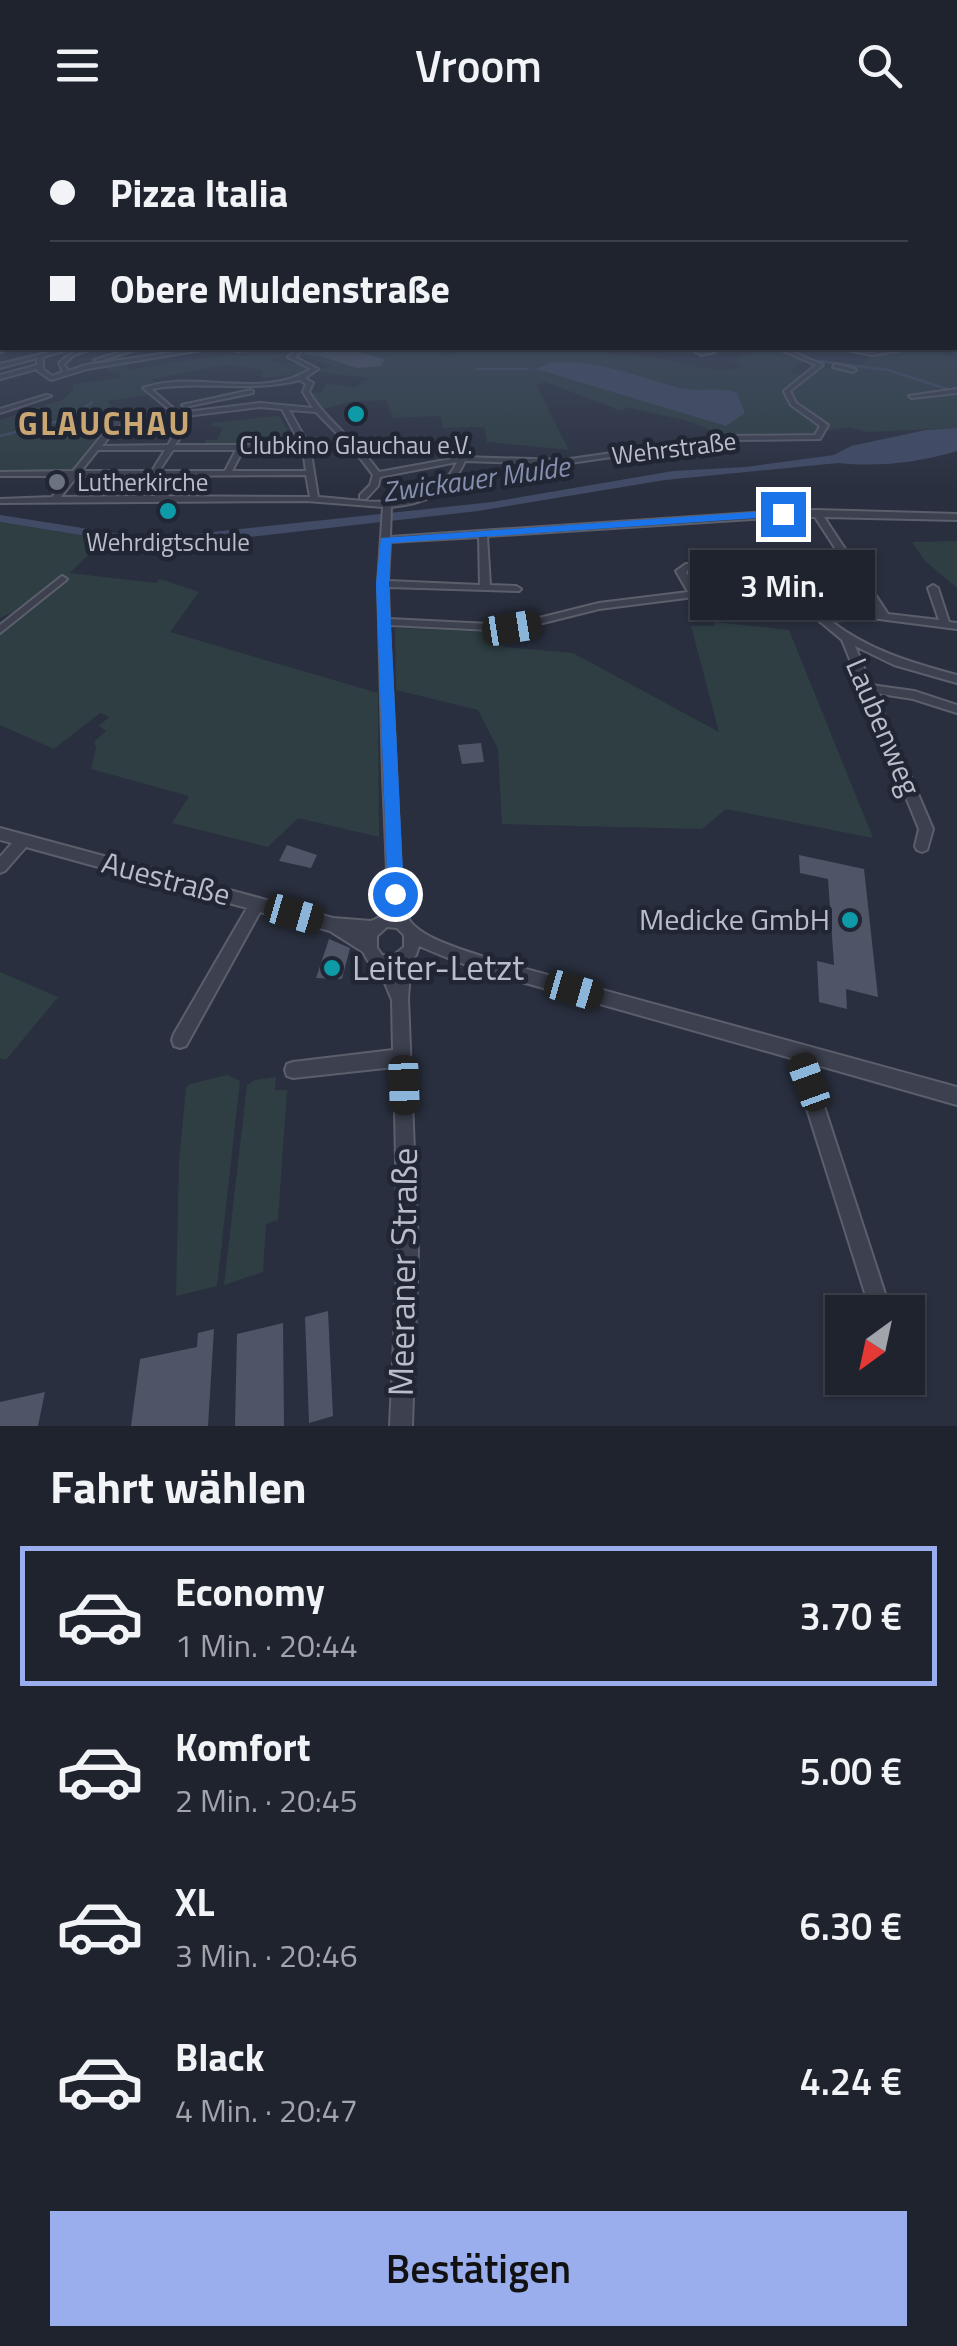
<!DOCTYPE html>
<html lang="de">
<meta charset="utf-8">
<style>
:root{--surface:#1f232e;--page:#2c2f3a;--text:#f1f3f6;--muted:#a1a4aa;--line:#3c404a;--accent:#9aaded}
body{margin:0;font-family:"Titillium Web",sans-serif;background:var(--page);color:var(--text);height:100vh;display:flex;flex-direction:column;font-size:38px;white-space:nowrap}
*{box-sizing:border-box;margin:0}
p{font-size:32px;color:var(--muted)}
.icon{flex:none;width:55px;height:55px;fill:none;stroke:currentColor;stroke-width:2;stroke-linecap:round;stroke-linejoin:round}
.map{position:relative;height:1296px;overflow:hidden}
.sheet{display:flex;flex-direction:column;background:var(--surface);flex:1}
.sheet>*{flex:none}
.top-card{position:absolute;left:0px;top:0px;width:958px;height:220px;box-shadow:0 2px 8px #0004,0 0 0 2px var(--line);display:grid;align-content:center;height:220px;padding:0 50px;background:var(--surface)}
.needle{width:65px;rotate:213deg}
.controls{position:absolute;left:825px;top:1165px;display:grid;gap:20px}
.controls a{display:grid;place-items:center;width:100px;height:100px;border-radius:0px;background:var(--surface);box-shadow:0 2px 8px #0004,0 0 0 2px var(--line);font-size:50px}
.end{position:absolute;width:45px;height:45px;margin:-22px;border:12px solid #1a73e8;background:#fff;box-shadow:0 0 0 5px #fff}
.from{border-radius:50%}
.bubble{position:absolute;height:70px;border-radius:0px;background:var(--surface);box-shadow:0 2px 8px #0004,0 0 0 2px var(--line);font-size:32px;font-weight:600;line-height:70px;text-align:center}
.car{position:absolute;width:30px;height:60px;margin:-30px -15px;border-radius:12px;box-shadow:0 0 8px 2px #0007;background:linear-gradient(#222 24%,#8ab4d8 0 40%,#222 0 76%,#8ab4d8 0 86%,#222 0)}
.top-card b{display:flex;align-items:center;gap:35px;height:95px;font-size:38px}
.top-card b+b{border-top:2px solid var(--line)}
.top-card i{width:25px;height:25px;background:var(--text)}
ul{padding:0;list-style:none}
li{display:flex;align-items:center;gap:30px;height:140px;margin:0 20px 15px;padding:0 30px;border:5px solid transparent;border-radius:0px}
li div{flex:1}
li b{display:block;font-size:38px}
li em{font-style:normal;font-weight:600}
li.selected{border-color:var(--accent)}
li>.icon{width:90px;height:90px;stroke-width:1.5}
h2{padding:0 50px;font-size:45px;line-height:120px}
.action{display:flex;gap:20px;margin-top:auto;padding:20px 50px}
.action a{flex:1;height:115px;border-radius:0px;background:var(--accent);color:#111;font-size:40px;font-weight:600;line-height:115px;text-align:center}
header{display:flex;justify-content:space-between;align-items:center;height:130px;padding:0 50px;background:var(--surface);font-size:45px;font-weight:600}
.map>svg:first-child{display:block}
.green{fill:#2e3e43}
.water{fill:#414b66}
.lines{fill:none;stroke-linecap:round;stroke-linejoin:round}
.stream{stroke:#414b66;stroke-width:2.5}
.building{fill:#4f5567}
.minor-casing{stroke:#5b5f6c;stroke-width:4}
.minor{fill:#3d414f;fill-rule:evenodd}
.route{fill:#1a73e8}
.culture-dot{fill:#0f9aa8;stroke:#212634;stroke-width:4}
.worship-dot{fill:#6b7280;stroke:#212634;stroke-width:4}
.labels{text-anchor:middle;stroke-width:9;stroke-linejoin:round;paint-order:stroke}
.far-poi-label{font-size:25px;fill:#b9bdc9;stroke:#212634}
.far-street-label{font-size:25px;fill:#b9bdc9;stroke:#212634}
.far-water-label{font-size:28px;font-style:italic;fill:#858fad;stroke:#212634}
.street-label{font-size:30px;fill:#b9bdc9;stroke:#212634}
.poi-label{font-size:30px;fill:#b9bdc9;stroke:#212634;text-anchor:end}
.far-district-label{font-size:32px;font-weight:bold;letter-spacing:2.5px;fill:#caa673;stroke:#212634}
.near-poi-label{font-size:35px;fill:#b9bdc9;stroke:#212634;text-anchor:start}
.near-street-label{font-size:35px;fill:#b9bdc9;stroke:#212634}
</style>
<header><svg class="icon" aria-label="menu" viewBox="0 0 24 24"><path d="M4 6h16M4 12h16M4 18h16"/></svg>Vroom<svg class="icon" aria-label="search" viewBox="0 0 24 24"><circle cx="10" cy="10" r="6"/><path d="M15 15l6 6"/></svg></header>
<div class="map">
<svg width="957" height="1296" viewBox="0 0 957 1296">
<rect width="100%" height="100%" fill="#292f3e"/>
<g class="green">
<path d="M 304,218 L 310,218 L 300,224 L 350,221 L 347,218 L 429,218 L 441,225 C 513,212 583,220 655,228 C 690,232 709,246 744,237 L 733,230 L 755,221 L 750,218 L 780,218 L 807,229 L 790,242 L 808,245 L 819,238 L 855,237 L 879,223 L 941,218 L 938,222 L 947,225 L 957,219 L 957,298 L 868,302 L 849,297 L 825,301 L 808,309 L 731,308 L 688,291 L 626,277 L 622,281 L 545,252 L 536,255 L 569,320 L 487,312 L 484,297 L 443,298 L 440,286 L 393,288 L 386,270 L 350,272 L 320,280 L 309,263 L 322,263 L 326,254 L 356,257 L 368,248 L 319,242 L 319,239 L 332,236 L 305,227 L 274,228 L 271,233 L 311,235 L 313,239 C 298,244 281,247 262,248 L 263,240 L 225,235 L 152,249 L 154,252 L 173,251 L 144,258 L 148,265 L 107,271 L 116,280 L 87,287 L 86,297 L 108,294 L 70,343 L 0,344 L 0,290 L 62,270 L 74,259 L 73,254 L 120,248 L 119,242 L 111,243 L 97,230 L 113,230 L 111,225 L 122,222 L 129,240 L 216,226 L 294,224 Z"/>
<polygon points="279,286 296,315 204,316 206,310 217,310 223,297 210,296 212,293"/>
<polygon points="0,392 104,409 70,443 156,453 160,449 199,462 170,502 378,563 379,707 298,688 268,717 172,693 189,666 91,639 96,618 94,612 106,601 99,596 109,587 100,583 54,619 0,595 0,500 25,477 0,488"/>
<polygon points="957,411 957,458 925,431 912,412"/>
<polygon points="715,492 789,500 873,708 726,679 702,699 502,694 498,619 478,580 396,560 395,498 489,502 504,517 573,523 719,602 691,496 714,496"/>
<polygon points="0,842 58,867 6,930 0,928"/>
<polygon points="227,945 240,951 217,1156 176,1166 179,1032 186,958 190,954"/>
<polygon points="276,947 275,960 287,960 278,1090 266,1094 263,1142 224,1155 247,955 255,950"/>
</g>
<g class="water">
<path d="M 549,233 C 595,228 637,247 681,258 C 700,262 717,257 736,262 L 745,283 L 726,296 L 536,239 Z"/>
<path d="M 957,298 L 957,321 C 916,333 879,337 838,333 L 665,350 L 478,381 L 196,413 L 123,412 L 0,392 L 0,385 L 127,405 L 194,404 L 492,372 L 673,341 L 746,337 L 834,325 L 851,316 L 926,300 Z"/>
</g>
<g class="lines">
<g class="stream">
<polyline points="773,218 800,228"/>
<polyline points="819,231 888,240 950,260"/>
<polyline points="477,239 528,239"/>
<polyline points="59,289 78,281"/>
<polyline points="0,306 71,288 92,272"/>
</g>
</g>
<g class="building">
<polygon points="308,218 355,218 350,220 385,229 381,236 357,238 324,227 303,224"/>
<polygon points="481,613 484,632 462,634 458,615"/>
<polygon points="287,715 317,725 311,738 279,731"/>
<polygon points="799,725 864,739 878,867 846,859 847,879 819,872 817,831 834,835 828,749 800,743"/>
<polygon points="329,809 350,818 342,849 316,848"/>
<polygon points="328,1181 333,1286 309,1293 305,1187"/>
<polygon points="283,1193 284,1296 235,1296 237,1204"/>
<polygon points="214,1199 208,1296 131,1296 140,1229 197,1217 198,1203"/>
<polygon points="45,1262 38,1296 0,1296 0,1272"/>
</g>
<g class="lines">
<g class="minor-casing">
<g id="minor">
<polygon points="955,187 957,188 957,192 955,191"/>
<rect x="0" y="198" width="2" height="4"/>
<polygon points="0,218 15,218 0,222"/>
<path d="M 66,218 L 74,218 L 43,227 L 43,239 L 52,246 L 63,242 L 59,233 C 69,223 80,217 94,218 L 74,225 L 64,234 L 68,241 L 86,235 L 202,218 L 213,218 L 87,239 L 51,250 L 38,241 L 37,239 L 0,249 L 0,245 L 37,235 L 37,228 L 0,238 L 0,234 Z"/>
<polygon points="133,218 141,218 99,231 94,230"/>
<polygon points="236,218 264,218 237,221 234,219"/>
<path d="M 299,218 L 305,218 L 295,227 L 318,239 L 305,248 L 313,253 L 309,262 C 328,293 359,313 379,342 L 462,327 L 563,330 L 731,306 L 815,305 L 820,296 L 791,275 L 784,261 L 816,235 L 777,218 L 784,218 L 823,235 L 790,261 L 796,273 L 828,295 L 820,309 L 731,310 L 563,334 L 465,331 C 451,363 424,374 391,377 L 390,407 L 783,381 L 817,380 L 957,384 L 957,390 L 824,387 L 888,484 L 939,490 L 928,458 L 933,455 L 938,458 L 949,492 L 957,493 L 957,499 L 871,488 L 831,491 C 868,520 912,533 957,545 L 957,553 L 894,535 L 855,516 L 871,555 L 914,561 L 957,575 L 957,583 L 913,569 L 875,563 L 933,699 L 927,720 L 922,722 L 917,720 L 915,716 L 919,699 L 842,510 L 818,490 L 754,468 L 694,467 L 599,479 L 511,501 L 389,495 L 402,764 C 404,771 404,783 408,788 C 420,810 474,823 497,831 L 957,957 L 957,975 L 810,933 L 891,1182 L 871,1182 L 791,928 L 497,845 L 455,831 L 419,816 L 416,825 L 411,830 L 408,868 L 418,1122 L 412,1296 L 390,1296 L 398,1122 L 394,937 L 293,948 L 287,946 L 285,940 L 287,934 L 293,932 L 393,920 L 392,870 L 379,839 L 368,831 L 363,822 L 330,801 L 260,782 L 186,916 L 180,918 L 174,916 L 172,910 L 174,904 L 247,778 L 26,717 L 5,741 L 0,743 L 0,727 L 12,713 L 0,710 L 0,698 L 333,788 L 371,791 L 387,784 L 392,784 L 388,764 L 383,646 L 378,454 L 383,377 L 307,371 L 0,373 L 0,369 L 52,367 L 69,346 L 0,346 L 0,342 L 73,341 L 111,294 L 89,297 L 85,295 L 87,294 L 260,273 L 313,278 L 303,262 L 306,254 L 300,250 C 251,263 201,250 151,259 L 172,277 L 173,278 L 170,280 L 143,258 C 195,239 261,271 311,239 L 288,227 ZM 260,277 L 282,279 L 301,315 L 175,315 L 184,302 L 180,300 L 177,300 L 168,315 L 102,316 L 120,294 ZM 289,280 L 316,282 L 357,324 L 373,345 L 370,355 L 360,365 L 360,369 L 366,369 L 378,356 L 380,347 L 457,332 C 431,387 366,370 318,367 L 310,317 ZM 303,319 L 306,341 L 232,341 L 243,320 ZM 98,320 L 165,320 L 152,341 L 81,341 ZM 173,320 L 236,320 L 225,341 L 159,341 ZM 306,345 L 310,367 L 144,366 L 156,346 ZM 77,346 L 149,346 L 135,366 L 61,367 ZM 783,387 L 815,387 L 877,483 L 823,485 L 792,473 L 800,458 L 784,434 L 772,430 L 686,434 L 676,441 L 688,462 L 599,473 L 511,495 L 389,489 L 388,457 L 519,461 L 521,459 L 516,456 L 490,455 L 487,406 ZM 479,407 L 480,455 L 388,451 L 390,412 ZM 771,436 L 778,438 L 790,458 L 783,470 L 755,462 L 697,461 L 686,442 L 688,440 ZM 387,797 L 397,798 L 404,805 L 404,817 L 394,825 L 382,825 L 377,818 L 377,806 Z"/>
<path d="M 690,218 C 697,217 701,221 707,221 L 705,218 L 711,218 L 715,222 L 701,225 Z"/>
<polygon points="837,218 872,221 917,218 872,225"/>
<polygon points="835,234 855,239 856,240 853,242 833,237"/>
<polygon points="957,259 957,263 912,268 909,266"/>
<polygon points="251,260 253,261 253,263 185,277 182,275"/>
<polygon points="46,265 51,266 0,283 0,279"/>
<polygon points="62,446 67,449 65,451 0,503 0,495"/>
</g>
</g>
<use href="#minor" class="minor"/>
</g>
<linearGradient id="sky" x2="0" y2="1"><stop stop-color="#171a22"/><stop offset="0.5" stop-color="#434d63"/><stop offset="1" stop-color="#434d63" stop-opacity="0"/></linearGradient>
<rect width="957" height="362" fill="url(#sky)"/>
<polygon class="route" points="783,380 787,386 391,413 389,454 404,764 395,772 388,770 376,454 381,408"/>
<g class="culture-dot">
<circle cx="356" cy="284" r="10"/>
<circle cx="168" cy="381" r="10"/>
<circle cx="850" cy="790" r="10"/>
<circle cx="332" cy="838" r="10"/>
</g>
<circle class="worship-dot" cx="57" cy="352" r="10"/>
<g class="labels">
<g class="far-poi-label">
<text x="356" y="324">Clubkino Glauchau e.V.</text>
<text x="77" y="361" text-anchor="start">Lutherkirche</text>
<text x="168" y="421">Wehrdigtschule</text>
</g>
<g class="far-street-label">
<text transform="translate(674 318) rotate(-7)" y="9">Wehrstraße</text>
</g>
<g class="far-water-label">
<text transform="translate(476 349) rotate(-8)" y="10">Zwickauer Mulde</text>
</g>
<g class="street-label">
<text transform="translate(883 597) rotate(67)" y="10">Laubenweg</text>
<text transform="translate(166 749) rotate(15)" y="10">Auestraße</text>
</g>
<g class="poi-label">
<text x="830" y="800">Medicke GmbH</text>
</g>
<g class="far-district-label">
<text x="105" y="305">GLAUCHAU</text>
</g>
<g class="near-poi-label">
<text x="352" y="850">Leiter-Letzt</text>
</g>
<g class="near-street-label">
<text transform="translate(403 1142) rotate(-89)" y="12">Meeraner Straße</text>
</g>
</g>
</svg>
<div class="controls">
<a><svg class="needle" viewBox="-14 -14 28 28"><path d="M0-13l5 13h-10z" fill="#e53935"/><path d="M0 13l5-13h-10z" fill="#a1a4aa"/></svg></a>
</div>
<i class="end from" style="left:395px;top:764px"></i>
<i class="end" style="left:783px;top:384px"></i>
<div class="bubble" style="left:690px;top:420px;width:185px">3 Min.</div>
<i class="car" style="left:512px;top:498px;rotate:81deg"></i>
<i class="car" style="left:294px;top:784px;rotate:106deg"></i>
<i class="car" style="left:574px;top:860px;rotate:106deg"></i>
<i class="car" style="left:809px;top:952px;rotate:340deg"></i>
<i class="car" style="left:404px;top:955px;rotate:178deg"></i>
<div class="top-card">
<b><i class="from"></i>Pizza Italia</b>
<b><i></i>Obere Muldenstraße</b>
</div>
</div>
<section class="sheet">
<h2>Fahrt wählen</h2>
<ul>
<li class="selected"><svg class="icon" aria-label="car" viewBox="0 0 24 24"><path d="M5 17H2v-5l4-1 3-4h7l3 4 3 1v5h-3M9 17h6M6 11h13"/><circle cx="7" cy="17" r="2"/><circle cx="17" cy="17" r="2"/></svg><div><b>Economy</b><p>1 Min. · 20:44</p></div><em>3.70 €</em></li>
<li><svg class="icon" aria-label="car" viewBox="0 0 24 24"><path d="M5 17H2v-5l4-1 3-4h7l3 4 3 1v5h-3M9 17h6M6 11h13"/><circle cx="7" cy="17" r="2"/><circle cx="17" cy="17" r="2"/></svg><div><b>Komfort</b><p>2 Min. · 20:45</p></div><em>5.00 €</em></li>
<li><svg class="icon" aria-label="car" viewBox="0 0 24 24"><path d="M5 17H2v-5l4-1 3-4h7l3 4 3 1v5h-3M9 17h6M6 11h13"/><circle cx="7" cy="17" r="2"/><circle cx="17" cy="17" r="2"/></svg><div><b>XL</b><p>3 Min. · 20:46</p></div><em>6.30 €</em></li>
<li><svg class="icon" aria-label="car" viewBox="0 0 24 24"><path d="M5 17H2v-5l4-1 3-4h7l3 4 3 1v5h-3M9 17h6M6 11h13"/><circle cx="7" cy="17" r="2"/><circle cx="17" cy="17" r="2"/></svg><div><b>Black</b><p>4 Min. · 20:47</p></div><em>4.24 €</em></li>
</ul>
<div class="action"><a>Bestätigen</a></div>
</section>
